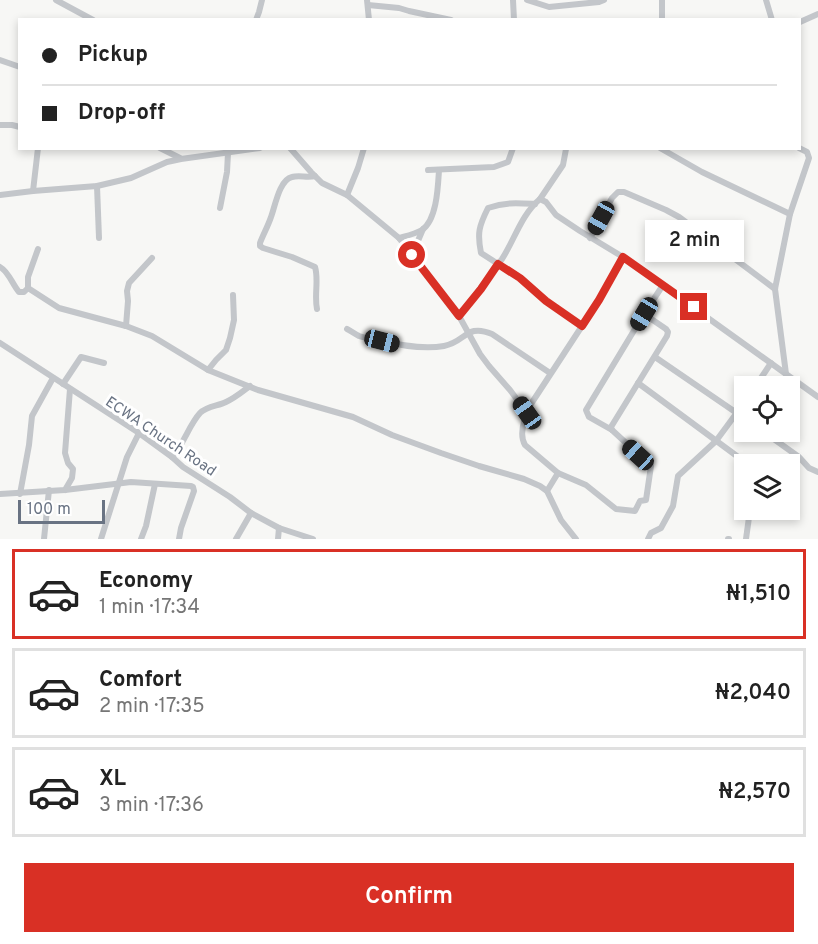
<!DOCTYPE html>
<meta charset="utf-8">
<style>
:root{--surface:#fff;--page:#f2f2f2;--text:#222;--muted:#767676;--line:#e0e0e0;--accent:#d93025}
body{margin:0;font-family:Overpass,sans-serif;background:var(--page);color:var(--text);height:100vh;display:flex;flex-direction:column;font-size:22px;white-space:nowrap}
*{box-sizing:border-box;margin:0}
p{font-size:20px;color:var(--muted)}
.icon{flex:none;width:33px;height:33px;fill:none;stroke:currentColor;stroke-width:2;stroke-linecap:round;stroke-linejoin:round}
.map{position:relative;height:539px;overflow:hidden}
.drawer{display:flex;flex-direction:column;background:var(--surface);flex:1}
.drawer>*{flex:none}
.guide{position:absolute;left:18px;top:18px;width:783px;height:132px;border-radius:0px;box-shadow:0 3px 9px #0003;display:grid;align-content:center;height:132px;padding:0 24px;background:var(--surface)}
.tools{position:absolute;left:734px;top:376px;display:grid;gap:12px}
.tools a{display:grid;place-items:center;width:66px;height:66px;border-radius:0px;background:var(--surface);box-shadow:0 3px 9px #0003;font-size:30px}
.scale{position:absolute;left:18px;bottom:15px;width:87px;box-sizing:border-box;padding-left:6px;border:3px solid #697383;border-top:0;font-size:16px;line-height:21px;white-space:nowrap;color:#697383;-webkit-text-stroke:4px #fff;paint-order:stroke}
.end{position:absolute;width:27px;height:27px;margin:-14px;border:8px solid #d93025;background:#fff;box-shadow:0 0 0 3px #fff}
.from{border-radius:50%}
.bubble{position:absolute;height:42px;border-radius:0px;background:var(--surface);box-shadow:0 3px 9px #0003;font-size:20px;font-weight:600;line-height:42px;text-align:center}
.car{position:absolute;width:18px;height:36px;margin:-18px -9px;border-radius:8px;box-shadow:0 0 4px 2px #0007;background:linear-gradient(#222 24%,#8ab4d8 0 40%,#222 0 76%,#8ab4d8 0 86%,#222 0)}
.guide b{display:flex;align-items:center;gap:21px;height:57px;font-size:22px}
.guide b+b{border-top:2px solid var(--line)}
.guide i{width:15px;height:15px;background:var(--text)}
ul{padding:10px 0 0;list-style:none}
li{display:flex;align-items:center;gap:18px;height:90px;margin:0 12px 9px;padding:0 12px;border:3px solid var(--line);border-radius:0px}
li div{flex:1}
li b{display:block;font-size:22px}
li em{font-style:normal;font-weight:600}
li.active{border-color:var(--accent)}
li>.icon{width:54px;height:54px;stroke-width:1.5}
.button{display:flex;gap:12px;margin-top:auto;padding:12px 24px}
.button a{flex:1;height:69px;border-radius:0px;background:var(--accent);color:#fff;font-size:24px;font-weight:600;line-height:69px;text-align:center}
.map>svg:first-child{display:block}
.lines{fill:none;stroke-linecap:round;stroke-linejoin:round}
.minor{stroke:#c3c6ca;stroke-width:6}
.route{stroke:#d93025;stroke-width:8}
.labels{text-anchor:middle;stroke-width:6;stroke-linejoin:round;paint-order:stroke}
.street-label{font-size:15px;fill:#697383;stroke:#fff}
</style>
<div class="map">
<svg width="818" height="539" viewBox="0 0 818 539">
<rect width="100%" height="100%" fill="#f7f7f5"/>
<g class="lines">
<g class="minor">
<polyline points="56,0 93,20"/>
<polyline points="367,0 369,20"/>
<polyline points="513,0 514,20"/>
<polyline points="527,0 549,7 599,2 604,0"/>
<polyline points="766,0 772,20"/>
<polyline points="368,5 399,8 409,11 451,20"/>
<polyline points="256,20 259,12 262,0"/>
<polyline points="662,20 662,0"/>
<polyline points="800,22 818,14"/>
<polyline points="0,60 20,67"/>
<polyline points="0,125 12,125 20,127"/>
<polyline points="160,148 180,158"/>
<polyline points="290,148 311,172 322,183 347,195 399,238 459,316 480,354 489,366 510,390 527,413"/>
<polyline points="660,148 702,172 790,214"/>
<polyline points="428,170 494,167 508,162 513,148"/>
<path d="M 315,176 C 308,178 299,175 292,177 C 279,180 275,207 271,217 C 268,226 263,235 260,243 L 260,246 L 263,248 L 292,257 L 315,267 C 319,280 314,295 317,309"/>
<polyline points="97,186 99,238"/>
<polyline points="33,191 38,148"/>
<polyline points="0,195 33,191 97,186 131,178 167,162 181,159 260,148"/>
<polyline points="347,195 358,168 364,148"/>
<polyline points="540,199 563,165 566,149"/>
<path d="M 535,204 C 517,203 505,202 488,208 C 479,226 477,233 481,253 L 520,278 L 546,301 L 582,326"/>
<polyline points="220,208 227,172 228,153"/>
<path d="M 399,238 C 406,236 415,234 422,230 C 437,220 438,186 439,170"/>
<polyline points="590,238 612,198 618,192 624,192 666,210 679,217 775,289"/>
<polyline points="38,249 28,277 28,288 59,308 126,326 152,336 208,370 258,390 353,417 392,435 441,453 479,466 524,479 540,486 547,491 561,520 576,539"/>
<polyline points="412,255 423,229"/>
<path d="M 623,257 L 599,300 L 531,404 C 525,416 518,433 525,445 L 558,473 L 586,485 L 616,509 L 635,511 L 640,501 L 646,500 L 651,466 L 612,430 L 589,417 L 586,410 L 644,314 L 663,285"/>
<path d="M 0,267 C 9,272 12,284 19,292 L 24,292 L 28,288"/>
<path d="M 459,316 C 474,297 488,278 502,259 C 515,239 521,215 540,199 L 546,202 L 556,215 L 580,231 L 623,257 L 818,397"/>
<polyline points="126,326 128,301 127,291 129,283 152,258"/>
<path d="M 347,329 C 351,331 355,334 359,336 C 365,338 372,339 378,340 C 398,345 423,350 444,346 C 466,342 466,323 492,334 L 550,373"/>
<polyline points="0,343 139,433 172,457 183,467 230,497 251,513 279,528 313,539"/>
<polyline points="655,357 744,418"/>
<polyline points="208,370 216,360 226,350 230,338 234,320 233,295"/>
<polyline points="786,374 775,289 790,214 809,158 807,152 799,148"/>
<polyline points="638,383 749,465"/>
<polyline points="63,384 81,357 104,363"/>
<polyline points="755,387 771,363"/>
<polyline points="612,430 611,427 667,336 668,332 666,329 644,314"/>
<polyline points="764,432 799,457 809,468 818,472"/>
<path d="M 172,457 C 184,444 189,425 200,413 C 207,406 218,406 226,402 C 235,398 242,392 250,386"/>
<polyline points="65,490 72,478 73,469 68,463 65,453 70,389"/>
<polyline points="547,491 558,473"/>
<polyline points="0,494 65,490 131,482 191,486 193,487 194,491 181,528 179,539"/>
<polyline points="20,494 29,445 32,416 53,378"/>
<polyline points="44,539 49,490"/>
<polyline points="101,539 127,457 139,433"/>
<polyline points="141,539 146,526 155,484"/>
<polyline points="236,539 251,513"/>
<polyline points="278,539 279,528"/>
<polyline points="648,539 651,533 661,528 673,506 678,476 716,441 744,403"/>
<polyline points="728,539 729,539"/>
<polyline points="746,539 750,510"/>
</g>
</g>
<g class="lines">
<polyline class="route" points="412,255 459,316 481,289 498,264 520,278 546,301 582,326 599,300 623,257 694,307"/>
</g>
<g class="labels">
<g class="street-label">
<text transform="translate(161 436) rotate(34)" y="5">ECWA Church Road</text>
</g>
</g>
</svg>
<div class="tools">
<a><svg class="icon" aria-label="locate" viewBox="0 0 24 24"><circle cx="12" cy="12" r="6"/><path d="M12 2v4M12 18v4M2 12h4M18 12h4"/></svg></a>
<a><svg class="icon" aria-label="layers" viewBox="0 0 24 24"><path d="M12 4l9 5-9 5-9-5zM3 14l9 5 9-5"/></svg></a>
</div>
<div class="scale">100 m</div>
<i class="end from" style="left:412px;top:255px"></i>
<i class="end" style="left:694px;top:307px"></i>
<div class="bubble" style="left:645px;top:220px;width:99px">2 min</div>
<i class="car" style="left:601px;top:218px;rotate:209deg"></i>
<i class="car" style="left:644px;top:314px;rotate:211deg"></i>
<i class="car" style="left:382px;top:341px;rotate:104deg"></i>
<i class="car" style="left:527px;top:413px;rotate:325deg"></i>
<i class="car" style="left:638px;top:455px;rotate:312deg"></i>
<div class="guide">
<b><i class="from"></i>Pickup</b>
<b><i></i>Drop-off</b>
</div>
</div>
<section class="drawer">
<ul>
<li class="active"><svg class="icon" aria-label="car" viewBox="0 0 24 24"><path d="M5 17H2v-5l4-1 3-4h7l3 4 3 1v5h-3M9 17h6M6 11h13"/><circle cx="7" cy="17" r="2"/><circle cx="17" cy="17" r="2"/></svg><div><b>Economy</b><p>1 min · 17:34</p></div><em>₦1,510</em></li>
<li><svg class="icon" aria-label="car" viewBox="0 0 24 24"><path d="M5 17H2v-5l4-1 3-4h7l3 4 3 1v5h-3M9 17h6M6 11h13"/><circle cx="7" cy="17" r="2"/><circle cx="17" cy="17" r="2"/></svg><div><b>Comfort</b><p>2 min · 17:35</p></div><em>₦2,040</em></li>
<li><svg class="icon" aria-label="car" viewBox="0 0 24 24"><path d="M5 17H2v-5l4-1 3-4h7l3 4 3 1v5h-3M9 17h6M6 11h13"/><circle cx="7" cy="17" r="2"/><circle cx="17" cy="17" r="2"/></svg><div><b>XL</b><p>3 min · 17:36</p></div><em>₦2,570</em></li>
</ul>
<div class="button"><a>Confirm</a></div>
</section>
